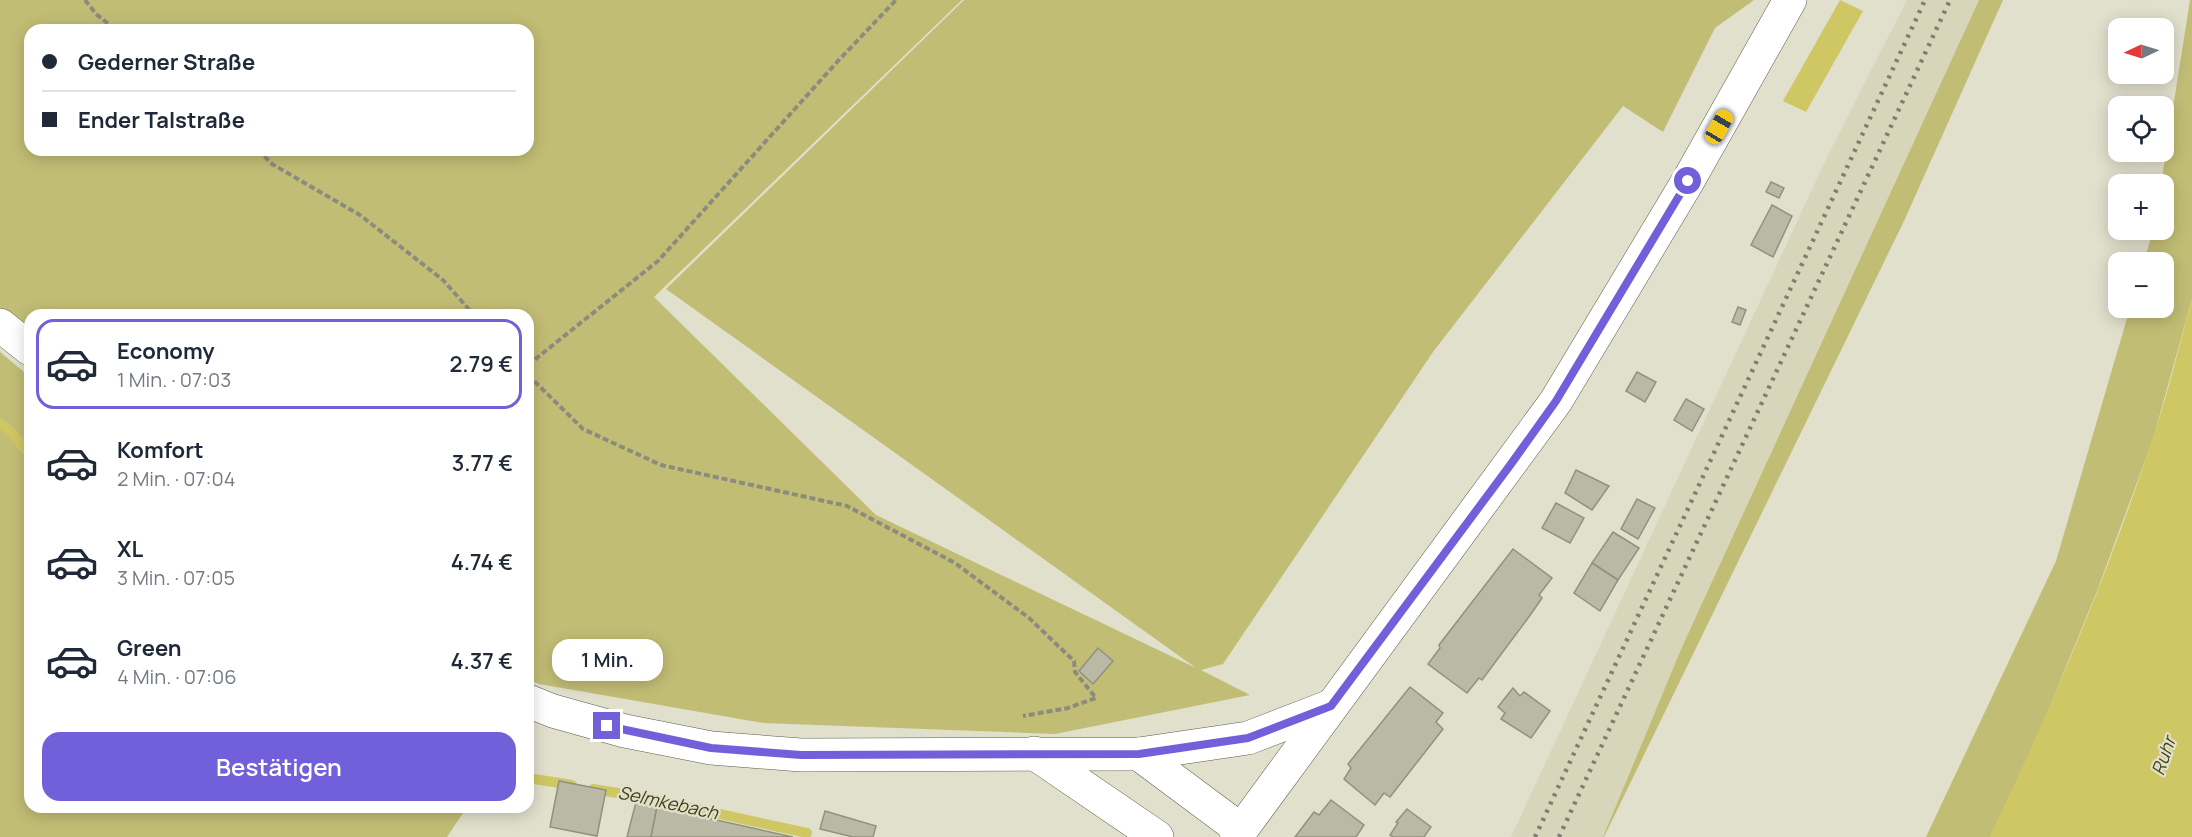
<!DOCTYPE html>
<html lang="de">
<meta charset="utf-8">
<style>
:root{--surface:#fff;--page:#f2f2f3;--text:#1f2937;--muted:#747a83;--line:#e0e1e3;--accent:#7160da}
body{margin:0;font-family:Manrope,sans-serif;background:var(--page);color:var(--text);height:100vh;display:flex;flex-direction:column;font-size:22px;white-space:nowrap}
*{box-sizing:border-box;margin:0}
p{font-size:20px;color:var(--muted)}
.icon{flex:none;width:33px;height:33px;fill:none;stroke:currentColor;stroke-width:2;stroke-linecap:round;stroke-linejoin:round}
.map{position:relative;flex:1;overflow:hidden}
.side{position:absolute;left:24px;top:309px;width:510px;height:504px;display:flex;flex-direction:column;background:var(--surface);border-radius:18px;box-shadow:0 3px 15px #0003}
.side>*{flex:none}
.guide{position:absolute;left:24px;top:24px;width:510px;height:132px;border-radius:18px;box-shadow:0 3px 15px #0003;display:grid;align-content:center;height:132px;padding:0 18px;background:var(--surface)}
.needle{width:39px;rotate:266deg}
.controls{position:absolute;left:2108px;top:18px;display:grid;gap:12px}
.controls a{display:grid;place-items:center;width:66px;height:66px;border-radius:12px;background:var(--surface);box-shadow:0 3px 15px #0003;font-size:30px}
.end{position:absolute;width:27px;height:27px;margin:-14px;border:8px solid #7160da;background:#fff;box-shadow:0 0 0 3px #fff}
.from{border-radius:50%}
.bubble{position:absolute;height:42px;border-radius:18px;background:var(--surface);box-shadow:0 3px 15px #0003;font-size:20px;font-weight:600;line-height:42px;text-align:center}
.car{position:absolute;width:18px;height:36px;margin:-18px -9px;border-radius:8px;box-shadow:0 0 4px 2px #0007;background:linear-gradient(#f5c518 24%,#345 0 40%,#f5c518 0 76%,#345 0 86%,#f5c518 0)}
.guide b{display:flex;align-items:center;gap:21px;height:57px;font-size:22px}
.guide b+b{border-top:2px solid var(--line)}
.guide i{width:15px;height:15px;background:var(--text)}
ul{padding:10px 0 0;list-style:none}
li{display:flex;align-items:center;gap:18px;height:90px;margin:0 12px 9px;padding:0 6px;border:3px solid transparent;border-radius:18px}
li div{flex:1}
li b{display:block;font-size:22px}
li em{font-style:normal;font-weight:600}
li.on{border-color:var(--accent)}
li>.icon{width:54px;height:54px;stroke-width:1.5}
.primary-button{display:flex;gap:12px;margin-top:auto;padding:12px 18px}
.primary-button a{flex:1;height:69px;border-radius:18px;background:var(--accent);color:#fff;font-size:24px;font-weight:600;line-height:69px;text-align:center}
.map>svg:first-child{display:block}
.built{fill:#d7d5ba}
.green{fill:#c2bd75;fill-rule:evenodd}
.water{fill:#cfc764}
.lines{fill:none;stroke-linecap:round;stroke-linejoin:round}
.stream{stroke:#cfc764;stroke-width:10}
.building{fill:#bab9a6;stroke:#92917f;stroke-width:1.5}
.secondary-casing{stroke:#5c5b4a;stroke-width:34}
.primary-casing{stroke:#5c5b4a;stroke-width:34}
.path{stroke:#8c8c7e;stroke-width:4;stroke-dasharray:6 3;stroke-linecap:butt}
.secondary{stroke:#fff;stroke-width:33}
.primary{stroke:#fff;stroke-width:33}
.rail{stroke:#7f7e71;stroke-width:4.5;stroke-dasharray:3 6;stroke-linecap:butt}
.route{stroke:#7160da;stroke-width:8}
.labels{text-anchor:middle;stroke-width:4.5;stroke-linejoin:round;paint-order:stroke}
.water-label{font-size:18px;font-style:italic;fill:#464218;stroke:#e1e0cd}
</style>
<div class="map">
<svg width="2192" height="837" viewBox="0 0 2192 837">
<rect width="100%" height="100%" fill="#e1e0cd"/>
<polygon class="built" points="1907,0 1979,0 1682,647 1603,837 1511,837 1828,155"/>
<g class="green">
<path d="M 0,0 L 962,0 L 654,297 L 876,515 L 1196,668 L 666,289 L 964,0 L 1754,0 L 1715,28 L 1663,132 L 1623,106 L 1433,352 L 1223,664 L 1201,670 L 1250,695 L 1055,734 L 763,723 L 539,684 L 528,679 L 528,315 L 30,315 L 30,334 L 0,310 ZM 30,30 L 528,30 L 528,150 L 30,150 Z"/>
<polygon points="1979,0 2003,0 1904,221 1604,837 1603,837 1682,647"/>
<polygon points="2190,0 2192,0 2192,299 2153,439 2097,591 2034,745 1990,837 1926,837 2056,561 2130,308 2163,308 2163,262 2144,262 2153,230 2163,230 2163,184 2161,184"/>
<polygon points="0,352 30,377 30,807 467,807 447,837 0,837"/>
</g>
<g class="water">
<polygon points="1840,0 1863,11 1806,112 1783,101"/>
<path d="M 2192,299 L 2192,837 L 1990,837 C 2051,708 2108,575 2152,440 C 2168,394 2179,346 2192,299 Z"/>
</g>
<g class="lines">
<g class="stream">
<polyline points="0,423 12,433 30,455"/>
<polyline points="528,778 572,785"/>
<polyline points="593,789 636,796 807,833"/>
</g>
</g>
<g class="building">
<polygon points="1771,182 1784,188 1779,198 1766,192"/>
<polygon points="1772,205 1792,216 1773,257 1751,245"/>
<polygon points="1738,307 1746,310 1740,325 1732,322"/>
<polygon points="1637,372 1656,382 1645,402 1626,391"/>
<polygon points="1686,399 1704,409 1692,431 1674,420"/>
<polygon points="1576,470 1609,486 1592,510 1565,493"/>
<polygon points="1637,499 1655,508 1638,539 1621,529"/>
<polygon points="1556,503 1584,518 1570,543 1542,528"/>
<polygon points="1613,532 1639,548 1618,580 1592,563"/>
<polygon points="1513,549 1552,578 1539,595 1542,598 1531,614 1482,680 1479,678 1467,693 1428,664 1440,648 1439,645"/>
<polygon points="1592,563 1618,580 1600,611 1574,593"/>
<polygon points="1098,648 1113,661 1093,684 1079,671"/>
<polygon points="1410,687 1443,713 1436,722 1443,729 1390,797 1384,793 1375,805 1344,779 1351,768 1348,764"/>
<polygon points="1513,688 1520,696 1524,692 1550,711 1531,738 1501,719 1505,713 1498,707"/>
<polygon points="559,781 606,790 597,836 550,827"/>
<polygon points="1331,800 1364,825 1356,837 1295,837 1314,812 1319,815"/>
<polygon points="636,802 657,807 651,837 627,837"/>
<polygon points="657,807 793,837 651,837"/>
<polygon points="1407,809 1431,827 1424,837 1393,837 1390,835 1398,823 1396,822"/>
<polygon points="825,811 876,826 873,837 853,837 820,829"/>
</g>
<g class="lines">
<g class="secondary-casing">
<g id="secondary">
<polyline points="0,325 30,349"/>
<polyline points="528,701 553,711 625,731 711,748 801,755 1139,754 1248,738 1331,706"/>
<polyline points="1034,753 1157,837"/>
<polyline points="1139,754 1241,830"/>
</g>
</g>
<g class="primary-casing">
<polyline id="primary" points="1236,837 1556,401 1688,181 1790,0"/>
</g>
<g class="path">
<polyline points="85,0 96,14 116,30"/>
<polyline points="258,150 272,164 360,215 443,280 474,315"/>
<polyline points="528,365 658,261 838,61 896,0"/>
<polyline points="528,375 583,429 661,465 847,506 955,563 1029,618 1074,661 1075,672 1096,698 1068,708 1023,716"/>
</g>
<use href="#secondary" class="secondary"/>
<use href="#primary" class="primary"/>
<g class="rail">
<polyline points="1535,837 1925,0"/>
<polyline points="1559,837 1950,0"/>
</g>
</g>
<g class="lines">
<polyline class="route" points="607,726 711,748 801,755 1139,754 1248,738 1331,706 1511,464 1556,401 1688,181"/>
</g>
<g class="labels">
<g class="water-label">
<text transform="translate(2164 756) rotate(-71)" y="6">Ruhr</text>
<text transform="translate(668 803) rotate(12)" y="6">Selmkebach</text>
</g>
</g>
</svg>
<div class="controls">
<a><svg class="needle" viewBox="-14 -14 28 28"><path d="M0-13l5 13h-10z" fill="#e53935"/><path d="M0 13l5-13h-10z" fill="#747a83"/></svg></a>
<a><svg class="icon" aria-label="locate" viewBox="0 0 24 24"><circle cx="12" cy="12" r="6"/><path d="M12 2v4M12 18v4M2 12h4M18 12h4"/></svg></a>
<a>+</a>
<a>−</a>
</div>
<i class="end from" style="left:1688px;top:181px"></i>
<i class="end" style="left:607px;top:726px"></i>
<div class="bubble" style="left:552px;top:639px;width:111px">1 Min.</div>
<i class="car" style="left:1719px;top:127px;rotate:30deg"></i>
<div class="guide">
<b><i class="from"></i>Gederner Straße</b>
<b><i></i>Ender Talstraße</b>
</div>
<section class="side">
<ul>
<li class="on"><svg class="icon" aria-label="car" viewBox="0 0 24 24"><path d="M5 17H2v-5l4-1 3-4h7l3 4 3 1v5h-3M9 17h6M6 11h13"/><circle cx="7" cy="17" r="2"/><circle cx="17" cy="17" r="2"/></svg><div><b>Economy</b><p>1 Min. · 07:03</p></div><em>2.79 €</em></li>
<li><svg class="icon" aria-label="car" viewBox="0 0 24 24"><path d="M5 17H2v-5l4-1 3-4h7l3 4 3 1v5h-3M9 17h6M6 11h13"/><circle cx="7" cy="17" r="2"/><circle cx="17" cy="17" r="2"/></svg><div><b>Komfort</b><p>2 Min. · 07:04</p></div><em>3.77 €</em></li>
<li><svg class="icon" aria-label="car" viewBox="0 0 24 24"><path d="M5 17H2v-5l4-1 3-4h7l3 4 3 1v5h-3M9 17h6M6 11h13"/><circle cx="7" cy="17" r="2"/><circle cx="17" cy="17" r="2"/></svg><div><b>XL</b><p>3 Min. · 07:05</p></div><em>4.74 €</em></li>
<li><svg class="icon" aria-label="car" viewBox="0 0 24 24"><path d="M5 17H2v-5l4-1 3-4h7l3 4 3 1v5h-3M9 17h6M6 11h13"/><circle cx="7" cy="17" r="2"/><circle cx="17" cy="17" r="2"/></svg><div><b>Green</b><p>4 Min. · 07:06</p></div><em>4.37 €</em></li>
</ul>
<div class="primary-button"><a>Bestätigen</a></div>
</section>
</div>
